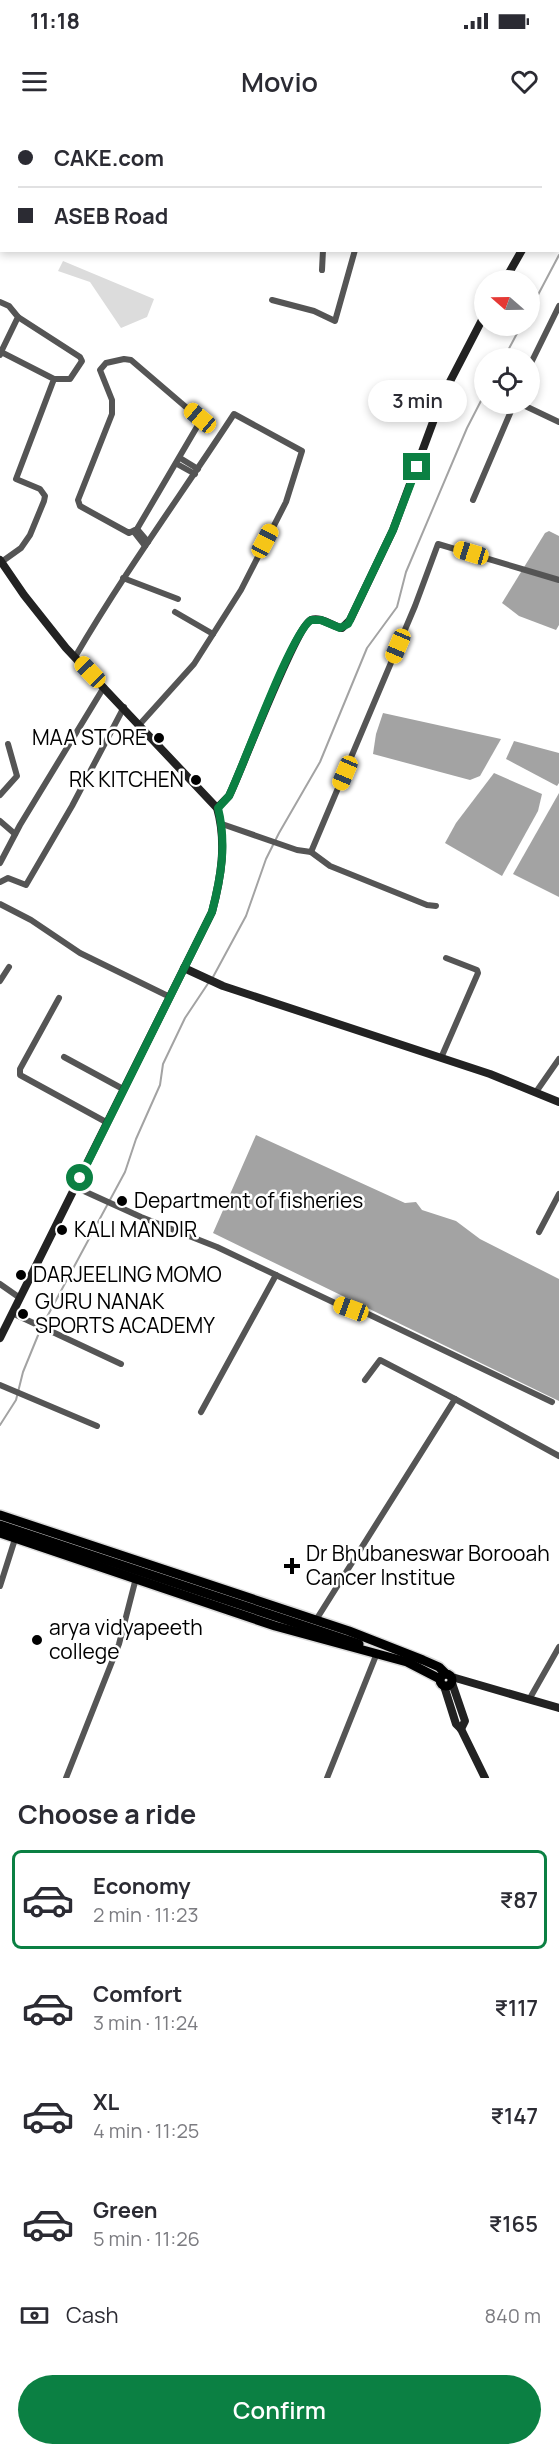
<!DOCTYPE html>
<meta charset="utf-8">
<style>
:root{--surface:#fff;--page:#f2f2f3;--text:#2b2b33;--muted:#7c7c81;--line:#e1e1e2;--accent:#0b8043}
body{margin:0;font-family:Manrope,sans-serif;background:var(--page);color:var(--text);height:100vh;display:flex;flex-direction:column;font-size:22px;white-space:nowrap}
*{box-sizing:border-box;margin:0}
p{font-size:20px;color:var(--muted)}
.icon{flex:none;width:33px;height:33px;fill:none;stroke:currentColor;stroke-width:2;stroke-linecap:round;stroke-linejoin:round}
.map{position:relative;height:1658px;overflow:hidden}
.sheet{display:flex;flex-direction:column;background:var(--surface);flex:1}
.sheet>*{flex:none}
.banner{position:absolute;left:0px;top:0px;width:560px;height:132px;box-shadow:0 3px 9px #0003;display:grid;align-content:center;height:132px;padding:0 18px;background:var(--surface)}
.needle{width:39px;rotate:290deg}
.buttons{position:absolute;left:474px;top:150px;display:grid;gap:12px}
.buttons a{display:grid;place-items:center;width:66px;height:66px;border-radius:50%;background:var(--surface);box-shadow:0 3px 9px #0003;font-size:30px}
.end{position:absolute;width:27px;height:27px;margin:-14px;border:8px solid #0b8043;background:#fff;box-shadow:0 0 0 3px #fff}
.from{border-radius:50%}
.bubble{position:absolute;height:42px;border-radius:21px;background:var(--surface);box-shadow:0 3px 9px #0003;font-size:20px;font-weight:600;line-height:42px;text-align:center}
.car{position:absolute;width:18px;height:36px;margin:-18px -9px;border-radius:8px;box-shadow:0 0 4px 2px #0007;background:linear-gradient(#f5c518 24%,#345 0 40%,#f5c518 0 76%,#345 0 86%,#f5c518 0)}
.banner b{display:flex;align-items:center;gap:21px;height:57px;font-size:22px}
.banner b+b{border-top:2px solid var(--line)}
.banner i{width:15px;height:15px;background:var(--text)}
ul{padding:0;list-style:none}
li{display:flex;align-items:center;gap:18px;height:99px;margin:0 12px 9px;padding:0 6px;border:3px solid transparent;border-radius:9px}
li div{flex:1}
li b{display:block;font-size:22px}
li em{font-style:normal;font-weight:600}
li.current{border-color:var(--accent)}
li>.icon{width:54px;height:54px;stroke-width:1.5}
h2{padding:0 18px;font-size:27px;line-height:72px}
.pay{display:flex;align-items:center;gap:15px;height:66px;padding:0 18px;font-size:22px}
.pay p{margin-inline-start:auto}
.primary-button{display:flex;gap:12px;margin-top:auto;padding:12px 18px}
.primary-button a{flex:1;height:69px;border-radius:36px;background:var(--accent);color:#fff;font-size:24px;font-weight:600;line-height:69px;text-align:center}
.status{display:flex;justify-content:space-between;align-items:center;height:42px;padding:0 30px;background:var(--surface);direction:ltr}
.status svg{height:16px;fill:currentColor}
header{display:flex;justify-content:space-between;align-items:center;height:78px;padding:0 18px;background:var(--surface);font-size:27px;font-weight:600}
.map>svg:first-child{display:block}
.green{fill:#dcdcdc}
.water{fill:#a3a3a3}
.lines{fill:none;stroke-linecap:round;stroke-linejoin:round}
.stream{stroke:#a3a3a3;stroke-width:2}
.primary-casing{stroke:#dbdbdb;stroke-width:12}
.street{stroke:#555;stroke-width:6}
.secondary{stroke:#222;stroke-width:8}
.primary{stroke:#000;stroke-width:9}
.route{stroke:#0b8043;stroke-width:8}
.poi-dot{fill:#000;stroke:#fff;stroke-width:2}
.labels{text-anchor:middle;stroke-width:5;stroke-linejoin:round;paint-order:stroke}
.poi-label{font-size:21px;fill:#000;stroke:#fff;text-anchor:start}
</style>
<div class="status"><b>11:18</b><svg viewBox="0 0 49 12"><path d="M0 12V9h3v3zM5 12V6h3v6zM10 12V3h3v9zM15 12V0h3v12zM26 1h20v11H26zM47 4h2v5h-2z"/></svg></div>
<header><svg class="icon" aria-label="menu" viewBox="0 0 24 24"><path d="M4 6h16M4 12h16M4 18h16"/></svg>Movio<svg class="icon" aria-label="heart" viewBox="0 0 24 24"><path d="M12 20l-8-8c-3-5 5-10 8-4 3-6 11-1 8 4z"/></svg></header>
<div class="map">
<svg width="559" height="1658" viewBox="0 0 559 1658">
<rect width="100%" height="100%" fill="#fff"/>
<polygon class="green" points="63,141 154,179 147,197 121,208 90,162 58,151"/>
<g class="water">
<polygon points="549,411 559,416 559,505 556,510 519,496 502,483 545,413"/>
<polygon points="383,593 501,619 480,656 470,660 373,634 376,614"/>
<polygon points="514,621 559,633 559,663 557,666 506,639"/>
<polygon points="494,653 542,674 538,691 502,756 445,723 456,703"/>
<polygon points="559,673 559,777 513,754"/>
<polygon points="256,1015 405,1083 416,1082 422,1090 456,1101 480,1119 559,1159 559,1281 213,1113"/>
</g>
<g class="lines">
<g class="stream">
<polyline points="530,190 559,135"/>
<polyline points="504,238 521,206"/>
<polyline points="213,857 246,796 266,739 279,713 320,642 367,528 397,487 406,452 467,308 484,275"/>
<polyline points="0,1305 16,1280 23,1252 41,1208 125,1052 136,1019 160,965 163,944 185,898 209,862"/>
</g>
<g class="primary-casing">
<g id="primary">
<polyline points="0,1395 349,1511 423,1540 439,1547 446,1554"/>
<polyline points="0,1405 359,1524"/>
<polyline points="0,1413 275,1506 407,1542 440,1559"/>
<circle cx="446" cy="1560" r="6"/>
</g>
</g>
<g class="street">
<polyline points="294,0 295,2"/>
<polyline points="466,0 467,2"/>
<polyline points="542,0 542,2"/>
<polyline points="128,2 129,0"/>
<polyline points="230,2 230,0"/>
<polyline points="0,14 2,15"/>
<polyline points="558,83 559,86"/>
<polyline points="0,86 0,108"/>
<polyline points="322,150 323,130"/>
<polyline points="272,180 314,191 335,201 355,130"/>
<polyline points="0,182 9,186 18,197 1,232"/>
<polyline points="18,197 80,237 82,241 70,259 54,259"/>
<polyline points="0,235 1,232 54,259 16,359 40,369 45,376 44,381 30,415 21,428 0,443"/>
<polygon points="124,239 131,240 201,300 137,409 129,413 80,386 78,380 112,294 112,280 100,250 106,243"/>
<polyline points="530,245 559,186"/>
<polyline points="521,284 559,302"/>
<polyline points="180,338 198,349"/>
<polyline points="177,344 195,354"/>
<polyline points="473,380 514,284"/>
<polyline points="137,409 148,422"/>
<polyline points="134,412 145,426"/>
<polyline points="123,458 178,479"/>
<polyline points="175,492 213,514"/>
<path d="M 75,537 C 124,453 181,375 234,294 L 302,331 L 286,382 L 241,470 L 194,544 L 140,604"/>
<polyline points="0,675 17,656 8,624"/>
<polyline points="0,701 15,714"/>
<polyline points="222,704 297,730 311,732 415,486 438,424 559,460"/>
<polyline points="311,732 330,746 427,785 436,786"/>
<polyline points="0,743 20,705 104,567"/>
<polyline points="0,762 8,758 26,765 72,686 124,587"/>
<polyline points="0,784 31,800 80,833 170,877"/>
<polyline points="0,861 9,847"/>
<polyline points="59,878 20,949 20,955 106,1002"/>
<polyline points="64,937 123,969"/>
<polyline points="441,938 478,853 477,850 446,838"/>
<polyline points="536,972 559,939"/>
<polyline points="75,1067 141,1097 217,1127 335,1183 368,1194 552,1282"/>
<polyline points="539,1112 559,1074"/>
<polyline points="0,1164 20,1178"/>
<polyline points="12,1193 121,1244"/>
<polyline points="0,1265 97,1306"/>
<polyline points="455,1279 559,1336"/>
<polyline points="201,1292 276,1155"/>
<polyline points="0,1466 15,1419"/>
<polyline points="316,1500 455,1279 380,1240 365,1260"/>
<polyline points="530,1578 559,1527"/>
<polyline points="66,1658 119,1524 136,1458"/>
<polyline points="327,1658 377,1533"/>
</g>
<g class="secondary">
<polyline points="558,65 559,63"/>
<polyline points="505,160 522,130"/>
<path d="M 0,440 L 24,475 L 66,528 L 217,688 C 227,723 221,758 212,792 L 0,1218"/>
<path d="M 217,688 L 229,676 C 241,652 296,505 311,500 C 321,496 333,507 342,508 L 350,500 L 393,410 L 443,275 L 484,196"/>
<polyline points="184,848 223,866 490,954 559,982"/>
<polyline points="452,1557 559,1588"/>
<polyline points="452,1563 465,1601 461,1609"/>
<polyline points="444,1566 456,1604 461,1609 485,1658"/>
</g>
<use href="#primary" class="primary"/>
</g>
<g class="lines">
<path class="route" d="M 80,1058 L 212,792 C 221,757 227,724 218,688 L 229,676 C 244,645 291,513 311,500 L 321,500 L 340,508 L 348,504 L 393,410 L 417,347"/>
</g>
<g class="poi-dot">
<circle cx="159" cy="618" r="6"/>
<circle cx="196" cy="660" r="6"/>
<circle cx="122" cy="1081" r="6"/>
<circle cx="62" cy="1110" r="6"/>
<circle cx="21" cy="1155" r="6"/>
<circle cx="23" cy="1194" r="6"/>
<path d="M289 1437h6v6h6v6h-6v6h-6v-6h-6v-6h6z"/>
<circle cx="37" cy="1520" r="6"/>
</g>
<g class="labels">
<g class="poi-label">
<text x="147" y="625" text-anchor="end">MAA STORE</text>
<text x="184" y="667" text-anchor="end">RK KITCHEN</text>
<text x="134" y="1088">Department of fisheries</text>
<text x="74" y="1117">KALI MANDIR</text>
<text x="33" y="1162">DARJEELING MOMO</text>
<text x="35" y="1189">GURU NANAK<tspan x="35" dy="24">SPORTS ACADEMY</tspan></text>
<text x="306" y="1441">Dr Bhubaneswar Borooah<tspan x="306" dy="24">Cancer Institue</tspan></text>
<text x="49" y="1515">arya vidyapeeth<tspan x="49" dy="24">college</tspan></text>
</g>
</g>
</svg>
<div class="buttons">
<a><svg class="needle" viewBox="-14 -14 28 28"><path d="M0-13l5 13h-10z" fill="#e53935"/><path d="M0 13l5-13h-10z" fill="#7c7c81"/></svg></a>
<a><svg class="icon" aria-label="locate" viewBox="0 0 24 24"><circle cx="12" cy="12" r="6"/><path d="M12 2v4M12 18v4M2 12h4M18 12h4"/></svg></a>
</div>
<i class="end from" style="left:80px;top:1058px"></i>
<i class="end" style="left:417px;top:347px"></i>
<div class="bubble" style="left:368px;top:260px;width:99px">3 min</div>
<i class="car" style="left:200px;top:298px;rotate:310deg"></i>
<i class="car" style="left:265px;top:421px;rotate:28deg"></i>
<i class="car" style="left:471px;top:433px;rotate:287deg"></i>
<i class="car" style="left:398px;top:526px;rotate:203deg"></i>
<i class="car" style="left:90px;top:552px;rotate:316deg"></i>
<i class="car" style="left:345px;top:653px;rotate:203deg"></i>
<i class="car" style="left:351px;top:1189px;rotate:290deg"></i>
<div class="banner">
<b><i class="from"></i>CAKE.com</b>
<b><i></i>ASEB Road</b>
</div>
</div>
<section class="sheet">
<h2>Choose a ride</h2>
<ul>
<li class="current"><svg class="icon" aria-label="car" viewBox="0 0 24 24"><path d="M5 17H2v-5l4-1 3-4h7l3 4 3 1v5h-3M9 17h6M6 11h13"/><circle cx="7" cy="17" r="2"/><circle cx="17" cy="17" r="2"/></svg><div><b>Economy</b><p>2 min · 11:23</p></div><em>₹87</em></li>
<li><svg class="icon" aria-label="car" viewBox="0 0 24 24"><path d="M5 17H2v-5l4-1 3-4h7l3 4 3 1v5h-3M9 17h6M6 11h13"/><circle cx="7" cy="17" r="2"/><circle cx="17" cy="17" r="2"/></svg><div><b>Comfort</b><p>3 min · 11:24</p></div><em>₹117</em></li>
<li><svg class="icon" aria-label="car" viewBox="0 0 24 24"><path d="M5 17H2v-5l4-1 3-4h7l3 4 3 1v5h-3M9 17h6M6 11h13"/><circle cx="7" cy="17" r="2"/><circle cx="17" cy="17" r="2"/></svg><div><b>XL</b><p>4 min · 11:25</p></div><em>₹147</em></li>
<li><svg class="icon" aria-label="car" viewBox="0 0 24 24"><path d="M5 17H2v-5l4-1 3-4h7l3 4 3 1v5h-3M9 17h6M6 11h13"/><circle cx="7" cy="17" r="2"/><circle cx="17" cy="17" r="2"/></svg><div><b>Green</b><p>5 min · 11:26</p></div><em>₹165</em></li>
</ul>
<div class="pay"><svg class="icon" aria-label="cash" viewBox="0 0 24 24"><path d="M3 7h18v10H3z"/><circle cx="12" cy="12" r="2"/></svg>Cash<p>840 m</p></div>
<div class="primary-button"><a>Confirm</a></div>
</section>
